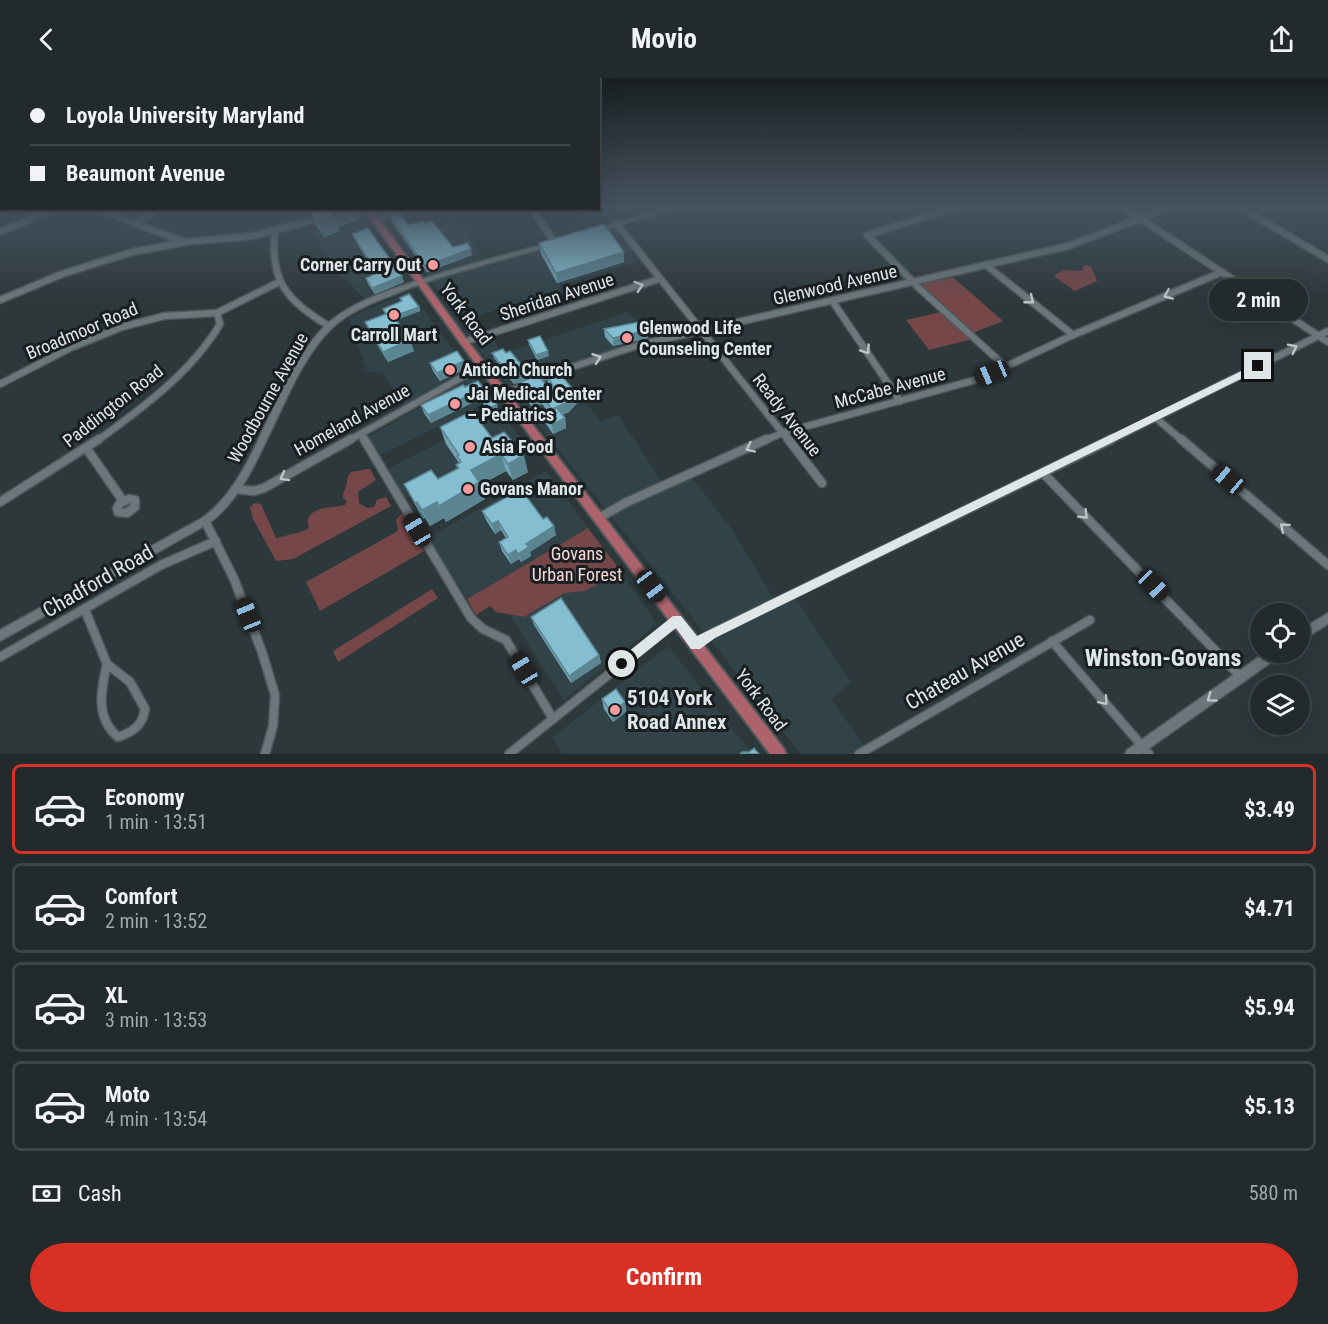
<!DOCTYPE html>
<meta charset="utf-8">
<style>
:root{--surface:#222a2c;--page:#2e3638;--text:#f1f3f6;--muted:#a2a7a9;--line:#3f4648;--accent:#d93025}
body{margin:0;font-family:"Roboto Condensed",sans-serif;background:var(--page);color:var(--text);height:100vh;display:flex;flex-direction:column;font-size:22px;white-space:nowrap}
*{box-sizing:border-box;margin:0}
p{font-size:20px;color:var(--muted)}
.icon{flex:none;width:33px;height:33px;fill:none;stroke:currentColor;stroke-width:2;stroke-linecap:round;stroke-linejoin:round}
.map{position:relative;height:676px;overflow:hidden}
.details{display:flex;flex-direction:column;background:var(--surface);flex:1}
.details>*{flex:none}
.hud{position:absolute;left:0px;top:0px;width:600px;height:132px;box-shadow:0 6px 24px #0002,0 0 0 2px var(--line);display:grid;align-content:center;height:132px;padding:0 30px;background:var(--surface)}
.fabs{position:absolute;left:1250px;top:525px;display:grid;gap:12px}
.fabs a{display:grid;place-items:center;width:60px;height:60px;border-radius:50%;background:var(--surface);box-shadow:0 6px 24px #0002,0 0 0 2px var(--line);font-size:30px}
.end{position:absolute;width:27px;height:27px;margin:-14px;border:8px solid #dfe6e8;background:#111;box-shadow:0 0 0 3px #111}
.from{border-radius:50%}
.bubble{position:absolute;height:42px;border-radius:21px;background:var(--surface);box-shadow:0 6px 24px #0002,0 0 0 2px var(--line);font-size:20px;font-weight:700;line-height:42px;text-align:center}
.car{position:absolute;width:18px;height:36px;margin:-18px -9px;border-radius:8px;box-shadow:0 0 4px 2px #0007;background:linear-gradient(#222 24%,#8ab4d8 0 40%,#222 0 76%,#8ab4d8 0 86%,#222 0)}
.hud b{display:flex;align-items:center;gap:21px;height:57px;font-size:22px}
.hud b+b{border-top:2px solid var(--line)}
.hud i{width:15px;height:15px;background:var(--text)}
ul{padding:10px 0 0;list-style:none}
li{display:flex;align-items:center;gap:18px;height:90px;margin:0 12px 9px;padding:0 18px;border:3px solid var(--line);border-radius:9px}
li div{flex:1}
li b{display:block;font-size:22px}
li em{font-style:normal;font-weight:700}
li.selected{border-color:var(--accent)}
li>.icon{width:54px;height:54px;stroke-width:1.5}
.pay{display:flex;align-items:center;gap:15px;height:66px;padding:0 30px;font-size:22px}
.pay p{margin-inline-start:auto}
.action{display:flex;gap:12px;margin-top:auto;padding:12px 30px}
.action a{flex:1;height:69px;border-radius:36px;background:var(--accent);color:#fff;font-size:24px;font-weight:700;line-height:69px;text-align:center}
header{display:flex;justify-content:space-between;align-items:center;height:78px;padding:0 30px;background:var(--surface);font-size:27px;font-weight:700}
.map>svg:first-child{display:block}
.built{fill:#314349}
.green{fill:#754749}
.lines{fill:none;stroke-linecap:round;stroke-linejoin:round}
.minor-far1-casing{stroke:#4e5759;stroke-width:9}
.minor-casing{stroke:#4e5759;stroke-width:11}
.tertiary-casing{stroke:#4e5759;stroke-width:3}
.primary-casing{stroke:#4e5759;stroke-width:4}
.minor-far1{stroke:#6b777b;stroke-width:6}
.minor{stroke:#6b777b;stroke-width:8}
.tertiary{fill:#6b777b;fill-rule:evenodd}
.primary{fill:#ac636c;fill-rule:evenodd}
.wall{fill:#72a3b3}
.shaded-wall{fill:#5c8592}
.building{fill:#84bed0;stroke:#5c8592;stroke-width:1.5}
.oneway{stroke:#bcc5c7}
.route{fill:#dfe6e8}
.poi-dot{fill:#f59b9e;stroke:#191e20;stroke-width:2}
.labels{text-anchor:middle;stroke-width:6;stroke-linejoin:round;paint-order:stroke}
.poi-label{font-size:18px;font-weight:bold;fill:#dfe6e8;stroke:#191e20;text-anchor:start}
.street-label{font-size:18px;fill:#dfe6e8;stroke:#191e20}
.park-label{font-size:18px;fill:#f8d6d6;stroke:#191e20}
.near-street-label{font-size:21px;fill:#dfe6e8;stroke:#191e20}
.near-poi-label{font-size:21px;font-weight:bold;fill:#dfe6e8;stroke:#191e20;text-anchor:start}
.near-neighbourhood-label{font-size:24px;font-weight:bold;fill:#dfe6e8;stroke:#191e20}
</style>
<header><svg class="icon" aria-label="back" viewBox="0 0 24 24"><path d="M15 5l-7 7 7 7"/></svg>Movio<svg class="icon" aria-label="share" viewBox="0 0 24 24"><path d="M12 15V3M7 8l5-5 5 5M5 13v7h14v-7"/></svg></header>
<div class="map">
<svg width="1328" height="676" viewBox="0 0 1328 676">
<rect width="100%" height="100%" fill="#2d383b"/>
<g class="built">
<polygon points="379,131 410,131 399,134 414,157 453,143 459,154 466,152 484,186 617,147 645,181 560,207 561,211 477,238 485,258 492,256 501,276 628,234 657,265 561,295 601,343 618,337 664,407 689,396 733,453 777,526 794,518 851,605 831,621 870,676 801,676 487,282"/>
<polygon points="354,132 405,204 364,221 331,186 323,174 312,146"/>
<polygon points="410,213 467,291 404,326 382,294 367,294 349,240"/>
<polygon points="474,298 492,322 378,378 368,359"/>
<polygon points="500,334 521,360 405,421 387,391"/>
<polygon points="546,393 588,450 467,521 428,460"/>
<polygon points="620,492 657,546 564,622 510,537 524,539 565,515 585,513"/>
<polygon points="668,568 752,676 562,676 552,660"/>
</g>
<g class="green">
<polygon points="1084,187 1091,188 1097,203 1075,213 1055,199 1056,196 1064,192 1082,193"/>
<polygon points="952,200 954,200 1003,243 973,255 922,208 924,205"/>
<polygon points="941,234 970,261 969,262 929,272 906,242"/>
<path d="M 366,391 L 370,391 L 376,402 L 358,414 L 359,425 L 368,430 L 374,429 L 377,422 L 386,419 L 391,428 L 293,481 L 276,483 L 253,441 L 250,429 L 255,425 L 261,426 L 276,460 L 301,454 L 309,450 C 302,428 332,430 345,427 L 347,423 L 343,420 C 343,414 346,410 347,404 C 349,390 354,395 366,391 Z"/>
<polygon points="402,435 424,473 320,533 306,504 398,453 396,442"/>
<polygon points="588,450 620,492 618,495 585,513 565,515 524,539 496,534 490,528 476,537 467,521"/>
<polygon points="432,511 438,520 338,584 333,573"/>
</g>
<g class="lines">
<g class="minor-far1-casing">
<g id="minor-far1">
<polyline points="961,128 867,157 920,211 1006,289"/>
<polyline points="1121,128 1328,264"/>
<polyline points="1238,128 1328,181"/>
<polyline points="95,130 185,164"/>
<polyline points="531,130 555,165"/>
<polyline points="375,142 410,130"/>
<polyline points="136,146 159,130"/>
<polyline points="617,146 789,363"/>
<path d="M 275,153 C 269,203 288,224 329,248"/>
<polyline points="0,154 57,130"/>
<polyline points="986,187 1073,257"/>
<polyline points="0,222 62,196 132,174 185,164 252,158 321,140"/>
<polyline points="833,224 900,323"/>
<polyline points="464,264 659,201"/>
<polyline points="0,306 70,270 122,249 164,238 217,235 279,204"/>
<polyline points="504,316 566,291 639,267 1068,168 1173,128"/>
<polyline points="1156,340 1183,363"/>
<polyline points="361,356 365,363"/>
<path d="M 97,363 C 141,331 192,294 220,246 L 217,235"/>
<polyline points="348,363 482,288"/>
<polyline points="764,363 782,355 979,301 1073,257 1222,194"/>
<polyline points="1109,363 1328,253"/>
</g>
</g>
<g class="minor-casing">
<g id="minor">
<polyline points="364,361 471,540 483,551 506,562 553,641"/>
<polyline points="788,361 822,405"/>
<polyline points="1181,361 1328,487"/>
<polyline points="87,371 123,423"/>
<polyline points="1043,395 1240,598"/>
<polyline points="235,411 254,413 264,410 351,361"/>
<polygon points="129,421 135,422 135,429 127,435 118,434 117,430 120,425"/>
<polyline points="0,424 99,361"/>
<polyline points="599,440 625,425 767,361"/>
<polyline points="205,443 234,501 262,574 275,617 273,648 265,676"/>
<polyline points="85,532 107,586"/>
<polyline points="1052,563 1149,676"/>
<polyline points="695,566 711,556 1112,361"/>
<polyline points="0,579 161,487 216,463"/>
<path d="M 107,586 L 130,604 L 145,631 C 143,647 133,654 118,659 C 95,640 101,612 107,586 Z"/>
<polyline points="509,676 677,542"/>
<polyline points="859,676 1090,542"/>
</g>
</g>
<g class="tertiary-casing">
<g id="tertiary">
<polygon points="672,128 681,128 597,154 593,154 592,153 593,152"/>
<path d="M 549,165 L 552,167 L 551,168 C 497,184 442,196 390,218 C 370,226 347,235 331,251 C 309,273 294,304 281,332 C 262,370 244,420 208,446 L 0,563 L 0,552 L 202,440 C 238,415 256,365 275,326 C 289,300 305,266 327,246 C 351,225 383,214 413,204 C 458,189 503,177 549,165 Z"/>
<polygon points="1328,535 1328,546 1299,564 1299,553"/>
<polygon points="1266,574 1281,574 1280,578 1141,676 1125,676 1127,672"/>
</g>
</g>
<g class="primary-casing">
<polygon id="primary" points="363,130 371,130 467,262 784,671 786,676 770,676 461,266"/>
</g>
<use href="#minor-far1" class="minor-far1"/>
<use href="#minor" class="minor"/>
<use href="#tertiary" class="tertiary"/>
<use href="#primary" class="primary"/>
</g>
<g class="wall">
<polygon points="309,132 360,141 338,149 340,153 324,159 316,147"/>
<polygon points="390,138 409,147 425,145 453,169 472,177 427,194 392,144"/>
<polygon points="352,156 404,204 375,216 368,206 366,200 376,196 355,162"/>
<polygon points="539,165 624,174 624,184 557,205 541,176"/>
<polygon points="400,220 419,229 420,233 396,242 410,262 414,273 388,284 370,255 365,244 386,236 383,231 401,223"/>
<polygon points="604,251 648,260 613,268 605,259"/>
<polygon points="528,262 549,278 537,282 529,267"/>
<polygon points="492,275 522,294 526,302 514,306 494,280"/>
<polygon points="464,283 466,291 440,303 433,293 430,285"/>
<polygon points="546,294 558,299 576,315 577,325 569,334 562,337 565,340 566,350 553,356 546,346 544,336 548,334 542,326 533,330 521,315 519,305 553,315 548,304"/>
<polygon points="478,303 499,335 492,338 480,321 431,345 424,335 421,327"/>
<polygon points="440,349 492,360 528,394 513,402 506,393 480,407 485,421 446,444 444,440 430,448 425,440 423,441 404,406 438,401 458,391 456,387 459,385 446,366"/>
<polygon points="482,433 543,441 556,457 530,474 531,478 521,484 519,481 511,486 502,473 499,464 506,460 501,452 495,456 486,442"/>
<polygon points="531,539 599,577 601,585 571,605 534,547"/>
<polygon points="602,621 625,624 626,634 613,644 604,631"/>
</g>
<g class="shaded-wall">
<polygon points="341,130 356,130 360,141 338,149 340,153 324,159 317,144 331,134"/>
<polygon points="471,171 472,177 427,194 425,188"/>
<polygon points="624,174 624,184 557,205 556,195"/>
<polygon points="402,198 404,204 375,216 372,210"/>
<polygon points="419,229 420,233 391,244 389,240"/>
<polygon points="648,252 648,260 613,268 613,260"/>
<polygon points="410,262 414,273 388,284 383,274"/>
<polygon points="548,273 549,278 537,282 536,277"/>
<polygon points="464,283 466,291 440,303 437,295"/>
<polygon points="525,297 526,302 514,306 513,302"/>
<polygon points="478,313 480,321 431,345 428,337"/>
<polygon points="576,315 577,325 569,334 554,341 552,331"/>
<polygon points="540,316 542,326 533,330 531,320"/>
<polygon points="497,327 499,335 492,338 489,330"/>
<polygon points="565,340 566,350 553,356 552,347"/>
<polygon points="501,376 506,393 480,407 485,421 446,444 439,428 471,392"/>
<polygon points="524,377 528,394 513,402 508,386"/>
<polygon points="417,424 425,440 423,441 415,425"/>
<polygon points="437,424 444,440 430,448 422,432"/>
<polygon points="498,443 501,452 495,456 492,446"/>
<polygon points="554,448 556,457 530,474 531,478 521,484 518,476 526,466"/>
<polygon points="516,472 519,481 511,486 508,477"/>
<polygon points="599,577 601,585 571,605 569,598"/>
<polygon points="625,624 626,634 613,644 611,634"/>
</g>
<g class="building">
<polygon points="313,130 341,130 331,134 334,138 317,144 309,132"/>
<polygon points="400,136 409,147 423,143 425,145 432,143 453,169 468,165 471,171 425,188 390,138"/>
<polygon points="604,146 624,174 556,195 539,165"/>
<polygon points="368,150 402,198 372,210 366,200 377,195 352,156"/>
<polygon points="409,216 419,229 394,238 391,234 386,236 383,231 402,223 400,220"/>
<polygon points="391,234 410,262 383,274 365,244"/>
<polygon points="639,244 648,252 613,260 604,251"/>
<polygon points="540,258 548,273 536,277 528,262"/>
<polygon points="503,271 506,275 510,273 520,285 522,289 520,290 525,297 513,302 492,275"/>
<polygon points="457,273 464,283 437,295 430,285"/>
<polygon points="552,291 558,299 561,297 576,315 568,324 552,331 540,316 531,320 519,305 538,297 554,317 556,315 546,294"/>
<polygon points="478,303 497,327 489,330 478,313 428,337 421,327 463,307 465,309"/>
<polygon points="557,330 565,340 552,347 544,336"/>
<polygon points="472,333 492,360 504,354 524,377 508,386 501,376 471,392 479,404 439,428 437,424 422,432 417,424 415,425 404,406 431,392 438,401 459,390 456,387 461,384 457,378 459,377 440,349"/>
<polygon points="521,411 543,441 547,439 554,448 526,466 529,469 518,476 516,472 508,477 499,464 508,459 498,443 492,446 482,433"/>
<polygon points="561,520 599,577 569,598 531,539"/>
<polygon points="616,611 625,624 611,634 602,621"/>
<polygon points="754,670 759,676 740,676 742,674 749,674"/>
</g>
<defs><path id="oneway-chevron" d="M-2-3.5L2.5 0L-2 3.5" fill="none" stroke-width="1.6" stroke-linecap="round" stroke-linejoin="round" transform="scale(1.5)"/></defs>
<g class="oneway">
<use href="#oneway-chevron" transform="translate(639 208) rotate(-18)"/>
<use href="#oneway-chevron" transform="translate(1168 217) rotate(157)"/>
<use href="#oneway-chevron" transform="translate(1030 222) rotate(39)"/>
<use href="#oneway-chevron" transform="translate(1293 270) rotate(-27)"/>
<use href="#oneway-chevron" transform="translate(866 272) rotate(56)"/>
<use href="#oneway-chevron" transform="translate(597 280) rotate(-19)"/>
<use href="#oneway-chevron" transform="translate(750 370) rotate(156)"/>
<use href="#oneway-chevron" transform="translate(284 399) rotate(151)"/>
<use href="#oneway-chevron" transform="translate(1084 437) rotate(45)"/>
<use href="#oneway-chevron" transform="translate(1284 449) rotate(-140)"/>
<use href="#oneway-chevron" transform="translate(1211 620) rotate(144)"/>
<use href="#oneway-chevron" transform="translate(1104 623) rotate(49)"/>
</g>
<linearGradient id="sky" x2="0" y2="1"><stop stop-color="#191f20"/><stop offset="0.58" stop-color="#465360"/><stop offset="1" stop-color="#465360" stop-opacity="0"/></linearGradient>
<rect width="1328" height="222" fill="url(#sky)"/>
<polygon class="route" points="1258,285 1261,286 1261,291 715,560 700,571 691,571 676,550 626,590 622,592 618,590 616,586 618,582 673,538 681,538 697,558"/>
<g class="poi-dot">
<circle cx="433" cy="187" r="6"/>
<circle cx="394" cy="237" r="6"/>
<circle cx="627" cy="260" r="6"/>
<circle cx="450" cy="292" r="6"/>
<circle cx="455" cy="326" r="6"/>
<circle cx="470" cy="369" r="6"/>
<circle cx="468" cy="411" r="6"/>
<circle cx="615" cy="632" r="6"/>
</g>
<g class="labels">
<g class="poi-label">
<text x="421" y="193" text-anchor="end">Corner Carry Out</text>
<text x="639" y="256">Glenwood Life<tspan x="639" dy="21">Counseling Center</tspan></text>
<text x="394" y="263" text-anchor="middle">Carroll Mart</text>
<text x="462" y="298">Antioch Church</text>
<text x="467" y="322">Jai Medical Center<tspan x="467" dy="21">– Pediatrics</tspan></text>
<text x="482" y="375">Asia Food</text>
<text x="480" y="417">Govans Manor</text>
</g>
<g class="street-label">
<text transform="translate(835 207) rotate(-13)" y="6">Glenwood Avenue</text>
<text transform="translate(557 219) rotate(-18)" y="6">Sheridan Avenue</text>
<text transform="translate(466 236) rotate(53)" y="6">York Road</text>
<text transform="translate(82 253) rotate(-23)" y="6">Broadmoor Road</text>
<text transform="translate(890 310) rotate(-15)" y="6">McCabe Avenue</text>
<text transform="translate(268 320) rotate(-61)" y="6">Woodbourne Avenue</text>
<text transform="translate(113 328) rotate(-38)" y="6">Paddington Road</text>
<text transform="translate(787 337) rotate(52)" y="6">Ready Avenue</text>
<text transform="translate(352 342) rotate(-29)" y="6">Homeland Avenue</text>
<text transform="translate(761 622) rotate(53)" y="6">York Road</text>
</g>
<g class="park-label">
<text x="577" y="482">Govans<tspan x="577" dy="21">Urban Forest</tspan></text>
</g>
<g class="near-street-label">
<text transform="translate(98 503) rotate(-30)" y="7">Chadford Road</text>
<text transform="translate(965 593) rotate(-30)" y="7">Chateau Avenue</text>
</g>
<g class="near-poi-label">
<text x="627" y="627">5104 York<tspan x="627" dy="24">Road Annex</tspan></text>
</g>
<g class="near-neighbourhood-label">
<text x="1163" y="588">Winston-Govans</text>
</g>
</g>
</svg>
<div class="fabs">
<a><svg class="icon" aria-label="locate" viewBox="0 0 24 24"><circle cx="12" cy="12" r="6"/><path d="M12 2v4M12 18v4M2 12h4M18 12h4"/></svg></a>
<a><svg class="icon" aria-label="layers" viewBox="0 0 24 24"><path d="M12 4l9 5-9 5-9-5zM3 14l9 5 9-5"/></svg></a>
</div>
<i class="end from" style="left:622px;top:586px"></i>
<i class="end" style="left:1258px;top:288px"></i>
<div class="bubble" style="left:1209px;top:201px;width:99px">2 min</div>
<i class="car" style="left:992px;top:295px;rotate:247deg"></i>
<i class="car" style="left:1228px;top:401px;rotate:310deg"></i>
<i class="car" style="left:417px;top:452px;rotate:329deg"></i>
<i class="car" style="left:1153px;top:507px;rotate:136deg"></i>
<i class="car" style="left:651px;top:508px;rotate:143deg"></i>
<i class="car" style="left:248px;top:537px;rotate:338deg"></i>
<i class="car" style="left:524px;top:591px;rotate:329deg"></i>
<div class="hud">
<b><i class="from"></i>Loyola University Maryland</b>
<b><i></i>Beaumont Avenue</b>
</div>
</div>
<section class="details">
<ul>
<li class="selected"><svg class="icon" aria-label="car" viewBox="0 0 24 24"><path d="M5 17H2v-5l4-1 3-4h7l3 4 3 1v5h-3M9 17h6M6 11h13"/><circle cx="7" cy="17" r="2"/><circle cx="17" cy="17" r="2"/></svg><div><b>Economy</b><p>1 min · 13:51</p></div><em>$3.49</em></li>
<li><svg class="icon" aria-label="car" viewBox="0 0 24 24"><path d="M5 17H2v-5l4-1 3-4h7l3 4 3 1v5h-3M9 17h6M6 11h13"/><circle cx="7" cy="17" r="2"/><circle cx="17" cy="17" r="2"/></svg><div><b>Comfort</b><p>2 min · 13:52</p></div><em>$4.71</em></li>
<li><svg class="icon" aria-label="car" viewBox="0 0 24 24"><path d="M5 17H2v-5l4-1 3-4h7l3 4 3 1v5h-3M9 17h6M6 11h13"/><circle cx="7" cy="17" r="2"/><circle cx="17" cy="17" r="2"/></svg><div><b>XL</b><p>3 min · 13:53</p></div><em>$5.94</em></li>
<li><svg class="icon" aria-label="car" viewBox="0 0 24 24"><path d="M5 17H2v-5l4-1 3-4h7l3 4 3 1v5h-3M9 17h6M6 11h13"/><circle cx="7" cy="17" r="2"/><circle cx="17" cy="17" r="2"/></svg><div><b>Moto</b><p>4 min · 13:54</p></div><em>$5.13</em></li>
</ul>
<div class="pay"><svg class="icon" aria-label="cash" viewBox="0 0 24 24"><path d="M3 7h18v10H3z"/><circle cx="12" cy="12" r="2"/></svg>Cash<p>580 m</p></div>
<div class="action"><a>Confirm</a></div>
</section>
